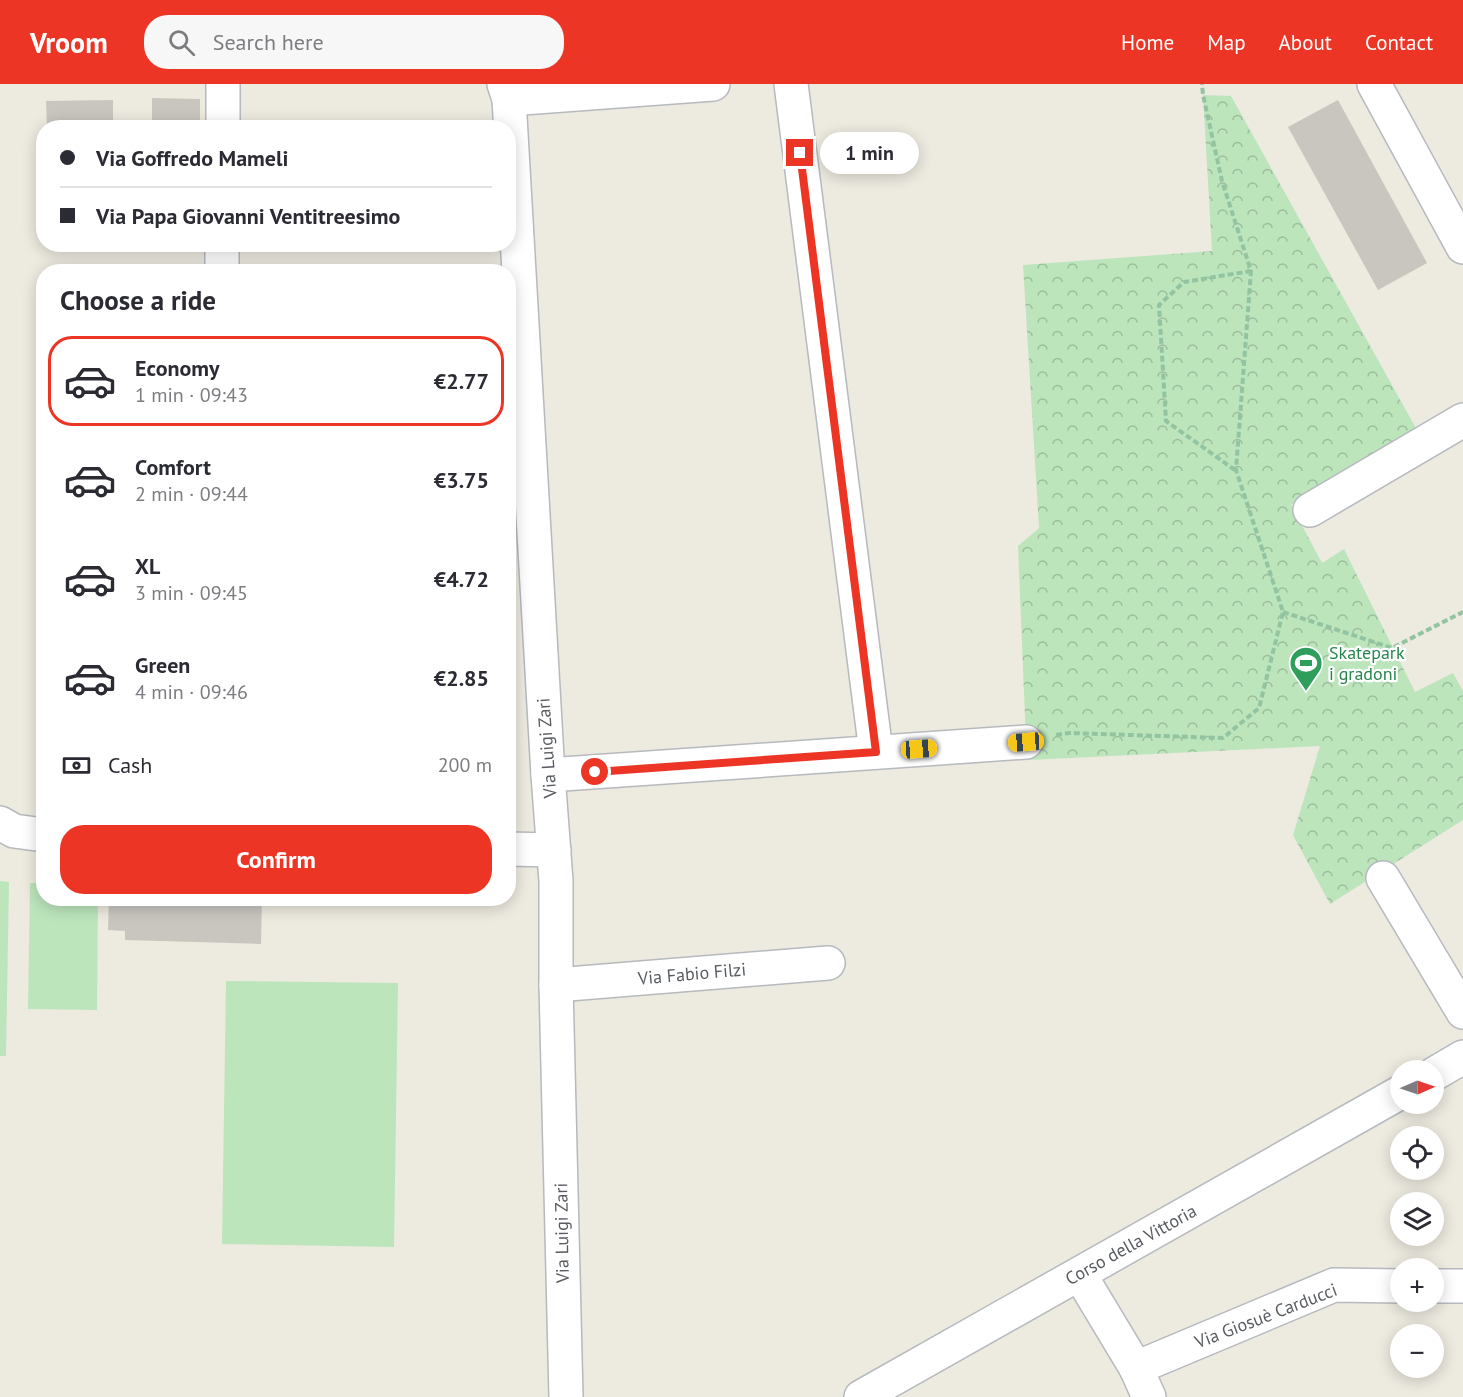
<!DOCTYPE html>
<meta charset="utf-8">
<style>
:root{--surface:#fff;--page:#f7f7f7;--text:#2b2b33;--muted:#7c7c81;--line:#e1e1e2;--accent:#ed3526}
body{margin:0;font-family:"PT Sans",sans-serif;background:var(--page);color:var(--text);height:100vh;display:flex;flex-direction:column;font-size:22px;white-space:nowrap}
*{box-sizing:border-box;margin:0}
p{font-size:20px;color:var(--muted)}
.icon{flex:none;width:33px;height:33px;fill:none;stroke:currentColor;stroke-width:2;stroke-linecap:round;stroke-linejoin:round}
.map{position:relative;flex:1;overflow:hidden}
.drawer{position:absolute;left:36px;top:180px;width:480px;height:642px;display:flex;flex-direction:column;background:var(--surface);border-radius:24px;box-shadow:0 3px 15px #0003}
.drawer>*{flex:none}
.guide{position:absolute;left:36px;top:36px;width:480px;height:132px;border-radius:24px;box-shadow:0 3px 15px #0003;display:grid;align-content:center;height:132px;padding:0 24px;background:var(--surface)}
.needle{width:39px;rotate:88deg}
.buttons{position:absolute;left:1390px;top:976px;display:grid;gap:12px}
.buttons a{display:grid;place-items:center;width:54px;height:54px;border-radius:50%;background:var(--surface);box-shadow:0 3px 15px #0003;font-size:30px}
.end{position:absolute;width:27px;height:27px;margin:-14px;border:8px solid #ed3526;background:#fff;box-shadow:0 0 0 3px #fff}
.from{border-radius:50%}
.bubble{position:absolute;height:42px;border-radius:21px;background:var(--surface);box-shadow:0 3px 15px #0003;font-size:20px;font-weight:700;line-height:42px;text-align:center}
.car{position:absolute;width:18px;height:36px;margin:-18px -9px;border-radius:8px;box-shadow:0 0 4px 2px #0007;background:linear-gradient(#f5c518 24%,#345 0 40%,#f5c518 0 76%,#345 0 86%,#f5c518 0)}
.guide b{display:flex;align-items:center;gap:21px;height:57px;font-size:22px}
.guide b+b{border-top:2px solid var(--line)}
.guide i{width:15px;height:15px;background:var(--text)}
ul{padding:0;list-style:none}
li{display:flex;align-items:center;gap:18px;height:90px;margin:0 12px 9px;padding:0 12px;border:3px solid transparent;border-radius:24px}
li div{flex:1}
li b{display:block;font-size:22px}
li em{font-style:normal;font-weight:700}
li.on{border-color:var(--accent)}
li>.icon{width:54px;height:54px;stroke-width:1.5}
h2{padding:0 24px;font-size:27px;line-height:72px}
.pay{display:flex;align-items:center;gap:15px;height:66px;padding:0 24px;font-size:22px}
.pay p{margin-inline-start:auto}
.primary-button{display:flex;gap:12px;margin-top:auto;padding:12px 24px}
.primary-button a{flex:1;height:69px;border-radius:24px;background:var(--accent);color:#fff;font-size:24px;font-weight:700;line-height:69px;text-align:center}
header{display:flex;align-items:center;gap:36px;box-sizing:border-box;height:84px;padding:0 30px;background:var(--accent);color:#fff}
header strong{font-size:28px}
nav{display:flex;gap:33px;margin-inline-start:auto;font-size:21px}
.search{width:420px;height:54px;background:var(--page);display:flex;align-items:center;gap:15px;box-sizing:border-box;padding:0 21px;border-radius:24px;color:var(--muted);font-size:22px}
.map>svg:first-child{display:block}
.forest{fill:url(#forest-crowns)}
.pitch{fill:#bce5bc}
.building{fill:#c9c6c0}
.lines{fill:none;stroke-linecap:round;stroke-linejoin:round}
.street-casing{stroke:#b6b9be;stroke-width:36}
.path{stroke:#93c4a1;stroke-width:4;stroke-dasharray:6 3;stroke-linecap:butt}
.street{stroke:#fff;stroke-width:33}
.route{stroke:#ed3526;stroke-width:8}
.labels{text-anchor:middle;stroke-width:4.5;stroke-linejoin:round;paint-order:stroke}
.leisure-label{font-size:18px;fill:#27864d;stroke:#fff;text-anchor:start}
.street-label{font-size:18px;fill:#595d62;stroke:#fff}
</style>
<header>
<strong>Vroom</strong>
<div class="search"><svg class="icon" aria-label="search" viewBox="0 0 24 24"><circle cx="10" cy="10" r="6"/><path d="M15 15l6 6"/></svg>Search here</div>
<nav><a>Home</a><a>Map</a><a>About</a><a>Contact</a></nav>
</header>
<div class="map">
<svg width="1463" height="1313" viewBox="0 0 1463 1313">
<defs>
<pattern id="forest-crowns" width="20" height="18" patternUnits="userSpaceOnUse" patternTransform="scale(1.5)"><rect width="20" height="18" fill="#bce5bc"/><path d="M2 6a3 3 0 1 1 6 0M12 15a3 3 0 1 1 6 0" fill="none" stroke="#9cbd9c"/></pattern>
</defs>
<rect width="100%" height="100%" fill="#edeae0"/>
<polygon class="forest" points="1203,11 1231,12 1417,346 1291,421 1322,479 1344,465 1415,608 1453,589 1463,607 1463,736 1330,820 1293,751 1320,662 1029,676 1026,658 1018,462 1039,444 1023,181 1212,167"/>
<g class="pitch">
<polygon points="0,797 9,798 6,972 0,972"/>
<polygon points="30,799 43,799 44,814 98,815 97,926 28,925"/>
<polygon points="226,897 398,899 394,1163 222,1160"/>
</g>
<g class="building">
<polygon points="152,14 200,15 200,44 152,44"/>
<polygon points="113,16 113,44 47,44 46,17"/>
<polygon points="1338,16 1427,179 1378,206 1288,43"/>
<rect x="86" y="184" width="67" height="4"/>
<polygon points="129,814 262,814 261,860 125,856 125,847 108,846 109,815 129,816"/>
</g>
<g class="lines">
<g class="street-casing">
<g id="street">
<polyline points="504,0 509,15 548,691 556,797 556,901 566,1313"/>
<polyline points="791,0 876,668"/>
<polyline points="1374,0 1463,163"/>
<polyline points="509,15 713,0"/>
<polyline points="223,44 223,0"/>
<polyline points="222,188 222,160"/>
<polyline points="1310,426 1463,336"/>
<polyline points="548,691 1026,658"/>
<polyline points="0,739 14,747 44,751"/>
<polyline points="508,765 554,766"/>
<polyline points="1383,794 1463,928"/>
<polyline points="556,901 828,879"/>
<polyline points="1434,990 1463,973"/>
<polyline points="1080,1191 1136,1284 1149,1313"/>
<polyline points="1434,1202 1463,1202"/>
<polyline points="1136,1284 1334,1201 1401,1202"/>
<polyline points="861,1313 1401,1008"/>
</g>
</g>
<g class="path">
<polyline points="1235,386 1166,337 1159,221 1184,198 1251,187"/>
<polyline points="1283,528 1392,564 1463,528"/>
<polyline points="1056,651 1069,649 1223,654 1259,624 1283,528 1236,386 1251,187 1222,97 1203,11 1202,0"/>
</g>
<use href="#street" class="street"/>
</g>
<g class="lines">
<polyline class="route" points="595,688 876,668 800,69"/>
</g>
<defs>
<g id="stadium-pin" transform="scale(1.725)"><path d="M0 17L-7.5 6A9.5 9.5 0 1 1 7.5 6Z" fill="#2e9e5b" stroke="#fff"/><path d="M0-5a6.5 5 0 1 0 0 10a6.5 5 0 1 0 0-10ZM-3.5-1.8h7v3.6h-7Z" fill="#fff"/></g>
</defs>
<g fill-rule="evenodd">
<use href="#stadium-pin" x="1306" y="579"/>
</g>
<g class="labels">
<g class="leisure-label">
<text x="1329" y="575">Skatepark<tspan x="1329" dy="21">i gradoni</tspan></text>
</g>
<g class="street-label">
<text transform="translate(547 664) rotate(-94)" y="6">Via Luigi Zari</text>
<text transform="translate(692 890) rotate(-5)" y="6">Via Fabio Filzi</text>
<text transform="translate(562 1149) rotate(-91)" y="6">Via Luigi Zari</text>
<text transform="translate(1131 1161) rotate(-29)" y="6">Corso della Vittoria</text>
<text transform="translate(1266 1232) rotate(-21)" y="6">Via Giosuè Carducci</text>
</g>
</g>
</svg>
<div class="buttons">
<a><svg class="needle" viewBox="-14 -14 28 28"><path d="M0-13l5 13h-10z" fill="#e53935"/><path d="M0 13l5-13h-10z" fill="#7c7c81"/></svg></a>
<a><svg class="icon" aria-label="locate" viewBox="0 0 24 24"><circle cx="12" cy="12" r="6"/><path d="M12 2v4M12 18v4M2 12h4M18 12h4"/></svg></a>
<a><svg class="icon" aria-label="layers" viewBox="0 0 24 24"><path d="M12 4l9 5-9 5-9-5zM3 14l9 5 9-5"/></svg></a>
<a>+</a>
<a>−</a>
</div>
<i class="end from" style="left:595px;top:688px"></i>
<i class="end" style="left:800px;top:69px"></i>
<div class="bubble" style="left:820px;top:48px;width:99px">1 min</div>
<i class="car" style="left:1026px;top:658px;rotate:266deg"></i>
<i class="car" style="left:919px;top:665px;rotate:86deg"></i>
<div class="guide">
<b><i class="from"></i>Via Goffredo Mameli</b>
<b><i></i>Via Papa Giovanni Ventitreesimo</b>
</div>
<section class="drawer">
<h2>Choose a ride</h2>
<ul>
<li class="on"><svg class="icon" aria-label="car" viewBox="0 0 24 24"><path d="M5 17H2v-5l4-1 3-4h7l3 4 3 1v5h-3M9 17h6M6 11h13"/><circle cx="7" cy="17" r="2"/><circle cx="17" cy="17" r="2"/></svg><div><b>Economy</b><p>1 min · 09:43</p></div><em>€2.77</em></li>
<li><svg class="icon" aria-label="car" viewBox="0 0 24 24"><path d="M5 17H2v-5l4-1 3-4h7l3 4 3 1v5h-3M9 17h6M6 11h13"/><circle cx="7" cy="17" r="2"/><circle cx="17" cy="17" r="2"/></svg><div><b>Comfort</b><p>2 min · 09:44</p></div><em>€3.75</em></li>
<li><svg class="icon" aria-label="car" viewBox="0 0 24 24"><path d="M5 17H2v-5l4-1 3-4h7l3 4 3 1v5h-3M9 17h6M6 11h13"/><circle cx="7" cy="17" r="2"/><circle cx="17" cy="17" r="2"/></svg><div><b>XL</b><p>3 min · 09:45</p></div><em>€4.72</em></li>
<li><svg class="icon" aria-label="car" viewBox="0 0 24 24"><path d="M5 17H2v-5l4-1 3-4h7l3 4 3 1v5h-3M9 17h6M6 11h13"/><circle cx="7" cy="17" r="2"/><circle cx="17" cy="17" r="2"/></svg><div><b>Green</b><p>4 min · 09:46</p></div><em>€2.85</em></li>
</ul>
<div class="pay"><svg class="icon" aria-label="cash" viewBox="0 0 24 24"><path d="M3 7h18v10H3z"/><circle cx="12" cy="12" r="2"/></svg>Cash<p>200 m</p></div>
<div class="primary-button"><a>Confirm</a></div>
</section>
</div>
